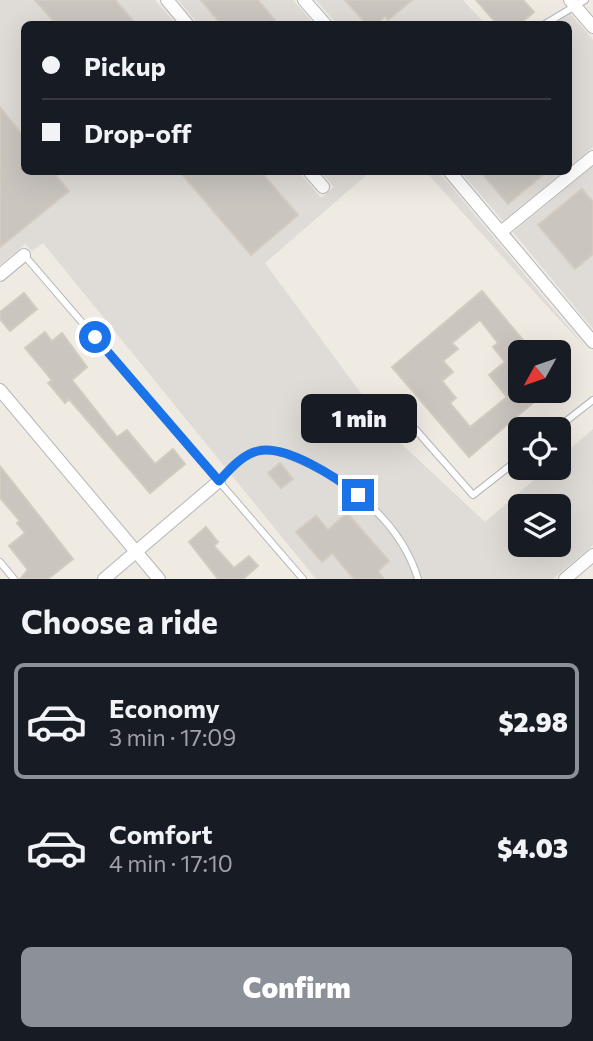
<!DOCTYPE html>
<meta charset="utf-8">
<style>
:root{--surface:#171b24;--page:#20242c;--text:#f1f3f6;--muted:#9ea1a6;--line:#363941;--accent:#8c9099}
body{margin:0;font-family:Commissioner,sans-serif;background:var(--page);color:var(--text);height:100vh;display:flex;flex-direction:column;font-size:26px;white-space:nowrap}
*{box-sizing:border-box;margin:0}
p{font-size:23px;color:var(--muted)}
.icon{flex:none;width:38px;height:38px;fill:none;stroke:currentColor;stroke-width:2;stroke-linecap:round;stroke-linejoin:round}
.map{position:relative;height:579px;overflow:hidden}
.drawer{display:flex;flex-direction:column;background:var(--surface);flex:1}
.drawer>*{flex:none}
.hud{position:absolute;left:21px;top:21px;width:551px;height:154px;border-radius:10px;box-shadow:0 7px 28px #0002;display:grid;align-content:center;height:154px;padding:0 21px;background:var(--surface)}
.needle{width:46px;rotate:230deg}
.controls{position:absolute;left:508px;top:340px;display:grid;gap:14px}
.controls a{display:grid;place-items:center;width:63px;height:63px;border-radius:10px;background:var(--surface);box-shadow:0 7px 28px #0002;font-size:35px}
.end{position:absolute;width:32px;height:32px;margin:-16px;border:9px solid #1a73e8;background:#fff;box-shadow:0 0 0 4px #fff}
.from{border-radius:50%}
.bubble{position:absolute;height:49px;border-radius:10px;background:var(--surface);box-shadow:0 7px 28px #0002;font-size:23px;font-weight:800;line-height:49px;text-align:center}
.hud b{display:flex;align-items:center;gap:24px;height:66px;font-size:26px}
.hud b+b{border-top:2px solid var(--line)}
.hud i{width:18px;height:18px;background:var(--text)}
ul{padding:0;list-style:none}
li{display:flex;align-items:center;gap:21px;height:116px;margin:0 14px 10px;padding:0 7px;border:4px solid transparent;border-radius:10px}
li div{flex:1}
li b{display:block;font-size:26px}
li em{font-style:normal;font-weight:800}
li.selected{border-color:var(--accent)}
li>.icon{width:63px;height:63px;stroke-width:1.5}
h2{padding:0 21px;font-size:32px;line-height:84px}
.cta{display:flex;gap:14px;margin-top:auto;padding:14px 21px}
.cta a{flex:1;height:80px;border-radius:10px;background:var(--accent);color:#fff;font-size:28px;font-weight:800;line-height:80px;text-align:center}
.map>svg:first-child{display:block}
.industrial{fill:#dfdcd7;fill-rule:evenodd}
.building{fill:#cac5bf;stroke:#d4cbc0;stroke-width:2;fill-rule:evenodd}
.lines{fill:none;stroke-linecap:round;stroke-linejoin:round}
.lane-casing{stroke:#b3b7bb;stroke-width:8}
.street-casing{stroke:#b3b7bb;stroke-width:14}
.lane{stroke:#fff;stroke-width:6}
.street{stroke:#fff;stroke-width:12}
.route{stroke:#1a73e8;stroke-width:9}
</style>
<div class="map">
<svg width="593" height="579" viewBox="0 0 593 579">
<rect width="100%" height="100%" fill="#efeae2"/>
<g class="industrial">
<path d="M 0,0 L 155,0 L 176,24 L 24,24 L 24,172 L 299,172 L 321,198 L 334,187 L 321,172 L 370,172 L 265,263 L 391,434 L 485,522 L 549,467 L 558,467 L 558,459 L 593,429 L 593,545 L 553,579 L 316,579 L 43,243 L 32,251 L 25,244 L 0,265 ZM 520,506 L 558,506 L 558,544 L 520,544 Z"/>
<polygon points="178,0 293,0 314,24 198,24"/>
<polygon points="316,0 463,0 485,24 337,24"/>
<polygon points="568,11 593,40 593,147 569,167 569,24 551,24"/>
<polygon points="593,166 593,329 513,232"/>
<polygon points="426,172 439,172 587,349 555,315"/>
<polygon points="461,172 563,172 503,221"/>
</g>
<g class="building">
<polygon points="35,0 115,0 136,24 56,24"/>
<polygon points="201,0 258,0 278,24 221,24"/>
<polygon points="345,0 412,0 388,20 385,16 376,24 366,24"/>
<polygon points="476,0 523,0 534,12 520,24 497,24"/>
<polygon points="0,107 24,137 24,172 53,172 69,191 0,247"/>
<polygon points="180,172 261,172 298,215 251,255"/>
<polygon points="481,172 546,172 508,204"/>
<polygon points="582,189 593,202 593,254 575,269 538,225"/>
<path d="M 482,291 L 533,352 L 520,352 L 520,390 L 548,390 L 469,457 L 392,367 ZM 480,320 L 498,343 L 493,347 L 505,362 L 489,375 L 507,397 L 470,427 L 450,403 L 456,398 L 442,381 L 453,372 L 443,361 L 458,349 L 452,343 Z"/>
<polygon points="24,293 37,309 10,331 0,319 0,312"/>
<polygon points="45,332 52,341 62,333 87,367 72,380 117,437 127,430 155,464 173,449 185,464 150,493 69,399 65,403 48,383 52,380 25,348"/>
<polygon points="280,463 293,479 281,488 268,473"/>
<polygon points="0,466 73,559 48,579 20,579 28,570 9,546 25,533 17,523 20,521 0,498"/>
<polygon points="347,513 389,561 378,571 384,579 354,579 332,553 322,562 296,532 316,516 328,530"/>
<polygon points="206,527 218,542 214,546 234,568 249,556 258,566 243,579 218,579 189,542"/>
</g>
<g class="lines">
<g class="lane-casing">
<g id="lane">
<polyline points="545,24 585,0"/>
<polyline points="24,255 303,579"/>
<polyline points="556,429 593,400"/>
<polyline points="416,430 473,495 520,458"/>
<path d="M 219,481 C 230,469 244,451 262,450 C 278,449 295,458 309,464 C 357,488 402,526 418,579"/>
<polyline points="0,562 14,579"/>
</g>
</g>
<g class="street-casing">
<g id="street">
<polyline points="167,0 187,24"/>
<polyline points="304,0 325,24"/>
<polyline points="570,0 593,27"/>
<polyline points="310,172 323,187"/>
<polyline points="450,172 593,342"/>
<polyline points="501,232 593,157"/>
<polyline points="0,275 24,255"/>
<polyline points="0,390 159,579"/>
<polyline points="104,579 219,481"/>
<polyline points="565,579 593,555"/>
</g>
</g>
<use href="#lane" class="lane"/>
<use href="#street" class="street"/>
</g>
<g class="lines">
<path class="route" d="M 95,337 L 219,481 C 230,469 242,455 258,451 C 285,444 338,478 358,495"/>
</g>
</svg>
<div class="controls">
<a><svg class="needle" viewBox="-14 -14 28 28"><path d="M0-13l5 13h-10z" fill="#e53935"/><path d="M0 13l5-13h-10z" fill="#9ea1a6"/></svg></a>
<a><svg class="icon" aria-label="locate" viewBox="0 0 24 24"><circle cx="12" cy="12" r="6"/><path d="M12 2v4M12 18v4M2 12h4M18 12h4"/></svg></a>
<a><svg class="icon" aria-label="layers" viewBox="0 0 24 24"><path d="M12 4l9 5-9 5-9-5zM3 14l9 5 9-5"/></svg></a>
</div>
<i class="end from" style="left:95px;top:337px"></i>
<i class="end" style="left:358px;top:495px"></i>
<div class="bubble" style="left:301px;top:394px;width:116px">1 min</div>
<div class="hud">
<b><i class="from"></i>Pickup</b>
<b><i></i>Drop-off</b>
</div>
</div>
<section class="drawer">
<h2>Choose a ride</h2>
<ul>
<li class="selected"><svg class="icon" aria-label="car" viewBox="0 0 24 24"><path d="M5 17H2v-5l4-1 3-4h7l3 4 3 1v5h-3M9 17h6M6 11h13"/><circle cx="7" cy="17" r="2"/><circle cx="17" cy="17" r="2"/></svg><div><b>Economy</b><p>3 min · 17:09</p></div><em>$2.98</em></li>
<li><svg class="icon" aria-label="car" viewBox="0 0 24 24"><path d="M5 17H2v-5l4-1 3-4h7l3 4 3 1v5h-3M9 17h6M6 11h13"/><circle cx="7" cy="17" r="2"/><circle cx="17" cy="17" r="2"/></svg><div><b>Comfort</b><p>4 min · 17:10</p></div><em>$4.03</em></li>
</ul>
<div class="cta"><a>Confirm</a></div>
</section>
